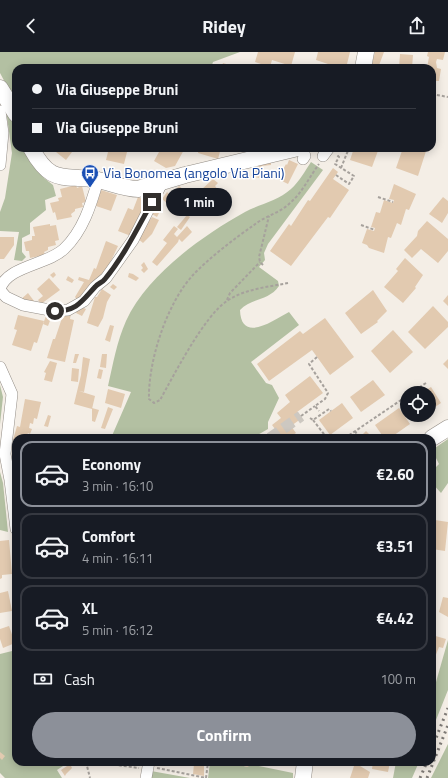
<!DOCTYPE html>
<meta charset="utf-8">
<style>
:root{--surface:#171b24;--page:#242831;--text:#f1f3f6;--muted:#9ea1a6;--line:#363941;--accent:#8c9099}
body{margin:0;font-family:"Titillium Web",sans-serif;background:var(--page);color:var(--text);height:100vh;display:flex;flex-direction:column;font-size:15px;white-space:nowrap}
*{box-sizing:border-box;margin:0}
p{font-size:13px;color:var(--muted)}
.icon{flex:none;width:22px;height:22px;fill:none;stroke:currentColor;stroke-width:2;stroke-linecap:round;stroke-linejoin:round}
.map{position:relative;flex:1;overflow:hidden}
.drawer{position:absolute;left:12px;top:382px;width:424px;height:332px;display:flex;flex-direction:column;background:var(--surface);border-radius:12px;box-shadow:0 2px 10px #0003}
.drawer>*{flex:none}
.hud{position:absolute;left:12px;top:12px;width:424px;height:88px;border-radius:12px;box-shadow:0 2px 10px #0003;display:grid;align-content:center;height:88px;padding:0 20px;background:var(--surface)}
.controls{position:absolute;left:400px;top:334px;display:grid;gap:8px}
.controls a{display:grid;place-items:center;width:36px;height:36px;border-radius:50%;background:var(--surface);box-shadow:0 2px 10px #0003;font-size:20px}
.end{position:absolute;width:18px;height:18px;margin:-9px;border:5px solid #322f2d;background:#fff;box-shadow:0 0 0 2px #fff}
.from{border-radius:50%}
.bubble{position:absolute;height:28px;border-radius:14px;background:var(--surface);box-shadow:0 2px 10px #0003;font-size:13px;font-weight:700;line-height:28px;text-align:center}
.hud b{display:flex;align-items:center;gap:14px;height:38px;font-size:15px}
.hud b+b{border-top:1px solid var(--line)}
.hud i{width:10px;height:10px;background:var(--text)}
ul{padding:7px 0 0;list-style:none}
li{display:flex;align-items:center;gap:12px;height:66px;margin:0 8px 6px;padding:0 12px;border:2px solid var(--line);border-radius:12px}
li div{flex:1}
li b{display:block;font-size:15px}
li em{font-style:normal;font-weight:700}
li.active{border-color:var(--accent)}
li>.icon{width:36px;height:36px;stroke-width:1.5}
.pay{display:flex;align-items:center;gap:10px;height:44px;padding:0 20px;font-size:15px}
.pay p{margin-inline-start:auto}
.cta{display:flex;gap:8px;margin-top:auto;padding:8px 20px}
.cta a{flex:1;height:46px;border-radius:24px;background:var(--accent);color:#fff;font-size:16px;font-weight:700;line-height:46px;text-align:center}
header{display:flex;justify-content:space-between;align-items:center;height:52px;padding:0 20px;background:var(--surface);font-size:18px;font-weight:700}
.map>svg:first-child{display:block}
.forest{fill:#b3c0a2}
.building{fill:#e2cab0}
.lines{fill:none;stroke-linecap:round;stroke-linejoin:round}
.street-tunnel{stroke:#cdc8c1;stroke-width:11;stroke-dasharray:11 5.5;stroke-linecap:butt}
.street-casing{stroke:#938d86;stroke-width:12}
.secondary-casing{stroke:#938d86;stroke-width:17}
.path{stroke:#a6a19c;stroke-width:2;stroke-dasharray:3 2;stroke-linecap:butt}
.street{stroke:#fff;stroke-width:11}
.secondary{stroke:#fff;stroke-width:16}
.rail{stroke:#7e7a76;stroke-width:3;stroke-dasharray:2 4;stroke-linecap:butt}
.route{stroke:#322f2d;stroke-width:5}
.labels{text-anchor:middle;stroke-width:3;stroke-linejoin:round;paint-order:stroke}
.transit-label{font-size:14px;fill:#164399;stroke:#fff;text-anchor:start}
</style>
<header><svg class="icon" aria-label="back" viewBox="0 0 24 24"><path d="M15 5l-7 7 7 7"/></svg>Ridey<svg class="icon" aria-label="share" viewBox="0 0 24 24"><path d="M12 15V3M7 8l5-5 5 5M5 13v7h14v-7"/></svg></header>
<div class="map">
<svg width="448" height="726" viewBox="0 0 448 726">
<rect width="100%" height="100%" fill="#f4eee6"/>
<g class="forest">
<polygon points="0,0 240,0 213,10 211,16 94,16 85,12 67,15 54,12 45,16 16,16 16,51 0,21"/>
<polygon points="6,58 16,77 16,96 25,96 44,126 53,133 56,144 45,148 46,158 30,171 30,182 22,186 22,200 26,205 22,209 14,208 19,180 0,179 0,160 5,146 12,101"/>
<path d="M 311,110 L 323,118 L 268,192 L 264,201 L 265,208 L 259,215 L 278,229 L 279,234 C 269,249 251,246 240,258 C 241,292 274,268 289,260 L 299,273 L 251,310 L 266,331 L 272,333 L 279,346 L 268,370 L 268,377 L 252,386 L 111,386 L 131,340 L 108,334 C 113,312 117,289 126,269 C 147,223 202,184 245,160 C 260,152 278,149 291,137 C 299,130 305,119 311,110 Z"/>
<polygon points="0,333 3,345 0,372"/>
<polygon points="448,387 448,431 441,441 432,431 432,419 439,412 432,398"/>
<polygon points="0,420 3,431 8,480 0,478"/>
<polygon points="448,588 448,638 432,678 432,644"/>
<polygon points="16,598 16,710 69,710 57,718 62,726 5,726 0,721 0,602"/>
<polygon points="448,692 448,726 431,726"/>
<polygon points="210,710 226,710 248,715 249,712 293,721 293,726 208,726"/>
<polygon points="396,710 419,710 412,726 393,726"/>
<polygon points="151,719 190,726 149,726"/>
</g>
<g class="building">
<polygon points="258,0 295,0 291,14 272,8 270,15 255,10"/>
<polygon points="318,0 350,0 346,16 327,16 328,12 316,8"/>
<polygon points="375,0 384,0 378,16 371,16"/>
<polygon points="428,0 445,0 443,8 437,7 436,10 437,16 441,17 439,29 436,29 435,35 432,35 432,16 427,16 429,5 427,4"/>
<polygon points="400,2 413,3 412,16 399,16"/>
<polygon points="223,11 239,16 221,16"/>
<polygon points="51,96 75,96 66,108"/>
<polygon points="109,96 128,96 124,112 106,108"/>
<polygon points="159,96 185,96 175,114 166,116 154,109 159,100 157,99"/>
<polygon points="199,96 221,96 218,107 198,101"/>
<polygon points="354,96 379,96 372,115 350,108"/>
<polygon points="403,96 427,96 418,124 396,116"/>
<polygon points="271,108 271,113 262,114 259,126 251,124 255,111"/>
<polygon points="289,108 298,112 288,132 278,127 286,112 287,113"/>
<polygon points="333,116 338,120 333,127 349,138 330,166 328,165 291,214 270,199 289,172 291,174 308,148 310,149"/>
<polygon points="213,127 218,131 215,134 219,139 210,148 201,138"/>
<polygon points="394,132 416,142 409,158 406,157 401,173 397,171 391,186 388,185 384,201 369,196 367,193 362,191 367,177 374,179 375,176 371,175 376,160 380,161 384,148 393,151 394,148 389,147"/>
<polygon points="76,133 77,136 82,134 86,150 82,151 83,155 75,157 75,159 71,162 72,165 57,168 55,160 53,161 50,151 59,149 58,146 62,145 60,137"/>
<polygon points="179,134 188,141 174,157 162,147 167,140 170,143"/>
<polygon points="101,138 117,143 111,159 96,154"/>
<polygon points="138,145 147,149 131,184 118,179 128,156 133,158"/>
<polygon points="443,145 448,149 448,161 442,171 429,162"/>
<polygon points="155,154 161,157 157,165 150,161"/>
<polygon points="187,163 190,165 181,178 177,175"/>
<polygon points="152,165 159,168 152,182 143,191 137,186"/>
<polygon points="427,169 448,187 448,199 438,211 421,197 412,206 404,198 417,184 418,179"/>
<polygon points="50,172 50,174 56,173 59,188 55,189 56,193 48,195 48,198 44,200 45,203 30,206 29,199 26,199 24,190 32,188 32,184 35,184 33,175"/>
<polygon points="174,174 178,177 174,182 177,185 187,174 192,180 182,190 179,187 178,190 157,214 152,210 167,191 163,188"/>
<polygon points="0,185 14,185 14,193 4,207 0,207"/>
<polygon points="106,189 118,194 103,226 99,225 96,231 79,250 75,245 84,230 78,228 79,225 89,228 94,216 96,217"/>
<polygon points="405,206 423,223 415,235 416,236 403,251 384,235 398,219 396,217"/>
<polygon points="144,210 148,217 144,221 141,218 143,216 141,213"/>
<polygon points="54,220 56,223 53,226 50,223"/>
<polygon points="129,221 133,222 139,226 136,229 128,225"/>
<polygon points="68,224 74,228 72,231 66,228"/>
<polygon points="49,226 60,238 41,252 38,248 43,244 37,237"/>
<polygon points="113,232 117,235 114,238 110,235"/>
<polygon points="102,237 111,243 107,250 103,266 98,275 87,271 95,245 97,245"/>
<polygon points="373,238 387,259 377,269 378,270 361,282 345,261"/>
<polygon points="28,241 34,249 32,254 19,249"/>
<polygon points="448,243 448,254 443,249"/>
<polygon points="79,254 86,257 82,264 76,261"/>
<polygon points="433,254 448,270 448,275 425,297 408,280"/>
<polygon points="71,261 70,267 74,268 65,310 47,306 53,287 55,287 63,263"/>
<polygon points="18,263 44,269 37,291 34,290 31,299 12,293 17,278 14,277"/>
<polygon points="46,264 51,266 48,274 43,272"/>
<polygon points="325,266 354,305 330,323 312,298 269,329 257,312 300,279 303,282"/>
<polygon points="110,273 114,274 110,290 105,288"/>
<polygon points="393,278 413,300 390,321 371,299"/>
<polygon points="75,302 79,302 76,311 73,311"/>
<polygon points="102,302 107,302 106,316 100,315"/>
<polygon points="83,305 90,307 84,340 79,339 95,344 92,357 74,352 81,323"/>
<polygon points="448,307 448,317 443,312"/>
<polygon points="50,309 57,311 52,330 44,328 46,321 44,320"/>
<polygon points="72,316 79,317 78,330 71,329"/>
<polygon points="99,317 103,318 101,327 97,326"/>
<polygon points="310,324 323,341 297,360 302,366 291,374 296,381 288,386 262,386 275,377 272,373 281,366 277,361 290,350 285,343"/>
<polygon points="373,328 385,343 361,360 350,345"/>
<polygon points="431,335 441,351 429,359 429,341 421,341"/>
<polygon points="108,337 125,342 121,356 105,351"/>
<polygon points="25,347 41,350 37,367 34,366 33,372 30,371 29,376 32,377 30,382 28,381 26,386 13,388 17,374 20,375"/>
<polygon points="342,351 353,366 330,383 319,368"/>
<polygon points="108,355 113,357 105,377 101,376"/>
<polygon points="92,356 99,358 95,370 92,369"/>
<polygon points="399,356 410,372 390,386 384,386 375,373"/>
<polygon points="48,363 51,364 48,375 44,374"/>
<polygon points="366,379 373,386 359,386"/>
<polygon points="435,468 448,470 445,499 432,497"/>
<polygon points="9,488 12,522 2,523 2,526 0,527 0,489"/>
<polygon points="8,539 12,559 0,561 0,541"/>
<polygon points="443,545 448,546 448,565 439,560"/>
<polygon points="9,574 15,591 3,596 0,587 0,577"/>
<polygon points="432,583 446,587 443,596 439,595 435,605 432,604"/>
<polygon points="0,700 5,704 2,708 0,706"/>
<polygon points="192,710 204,710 204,724 193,722 194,712"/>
<polygon points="227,710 249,710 248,715"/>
<polygon points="373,710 390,710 388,720 372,717"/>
<polygon points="355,711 370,720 368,726 350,726"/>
<polygon points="70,712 72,716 66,722 65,724 61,718"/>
</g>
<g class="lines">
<polyline class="street-tunnel" points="270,386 301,364"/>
<g class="street-casing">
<g id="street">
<polyline points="0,59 3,81 0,113"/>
<polyline points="302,96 305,104 303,107"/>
<polyline points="323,104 329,96"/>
<path d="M 0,237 C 7,214 47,213 64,197 C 83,179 91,153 98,128"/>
<polyline points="0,238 6,245 23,253 55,259 68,258 84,249 95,235 106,226 133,188 163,129"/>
<polyline points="0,315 12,342 5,402 10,428 16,477"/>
<polyline points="146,726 149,710"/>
</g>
</g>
<g class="secondary-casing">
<g id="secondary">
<polyline points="363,16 366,0"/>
<polyline points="0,36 16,62"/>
<path d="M 31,96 C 52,134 62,122 98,128 C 112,131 124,137 138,137 L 185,123 L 298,96"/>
<polyline points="432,386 448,376"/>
<polyline points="303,726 305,710"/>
</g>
</g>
<g class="path">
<polyline points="432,42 448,45"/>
<polyline points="341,116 349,96"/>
<polyline points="336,123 349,132 354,124 335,112 339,105 337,103"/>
<polyline points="378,145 393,150"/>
<polyline points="361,173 375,178"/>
<polyline points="263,213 260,210 259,205 269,164"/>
<path d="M 288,231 C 268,235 244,237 227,249 C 204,264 174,323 160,348 L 154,351 L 149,347 C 148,309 167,251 193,223 C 208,207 235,186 254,173 C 265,164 280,161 290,151 C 302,141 310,124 319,112"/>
<polyline points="227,248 230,241 260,210"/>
<polyline points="317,305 309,312 328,341 325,347 315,354 319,359"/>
<polyline points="411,341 426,331"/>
<polyline points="301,364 315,354"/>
<polyline points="310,366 313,368 329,357 331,359"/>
<polyline points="313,368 327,386"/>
<polyline points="355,379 359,386"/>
<polyline points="345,386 407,344"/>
<polyline points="86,710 90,726"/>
<polyline points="94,710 139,716"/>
<polyline points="272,710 287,712"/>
<polyline points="157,716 206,726 208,710"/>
</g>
<use href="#street" class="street"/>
<use href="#secondary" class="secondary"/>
<g class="rail">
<polyline points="434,691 448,656"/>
<polyline points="420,726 427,710"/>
<polyline points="427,726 448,673"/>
</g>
</g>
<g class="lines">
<path class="route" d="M 55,259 C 77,259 82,249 95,235 C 98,231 102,231 105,227 C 124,204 137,177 152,150"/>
</g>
<defs>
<g id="bus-pin" transform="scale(0.9)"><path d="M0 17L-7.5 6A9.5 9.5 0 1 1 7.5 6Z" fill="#1a4fb4" stroke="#fff"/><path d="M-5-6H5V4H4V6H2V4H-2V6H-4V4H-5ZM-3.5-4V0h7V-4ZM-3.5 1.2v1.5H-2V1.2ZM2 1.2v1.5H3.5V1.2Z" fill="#fff"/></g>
</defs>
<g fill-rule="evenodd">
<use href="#bus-pin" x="90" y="121"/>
</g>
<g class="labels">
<g class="transit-label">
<text x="103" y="126">Via Bonomea (angolo Via Piani)</text>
</g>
</g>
</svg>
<div class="controls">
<a><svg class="icon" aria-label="locate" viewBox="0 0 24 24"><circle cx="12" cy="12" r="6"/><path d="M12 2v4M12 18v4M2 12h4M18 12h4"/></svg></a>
</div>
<i class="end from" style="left:55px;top:259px"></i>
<i class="end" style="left:152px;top:150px"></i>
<div class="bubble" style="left:166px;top:136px;width:66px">1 min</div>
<div class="hud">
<b><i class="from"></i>Via Giuseppe Bruni</b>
<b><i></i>Via Giuseppe Bruni</b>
</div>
<section class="drawer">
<ul>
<li class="active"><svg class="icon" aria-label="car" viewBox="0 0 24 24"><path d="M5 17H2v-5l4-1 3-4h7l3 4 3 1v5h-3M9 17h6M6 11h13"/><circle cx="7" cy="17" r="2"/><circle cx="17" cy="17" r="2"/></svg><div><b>Economy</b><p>3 min · 16:10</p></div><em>€2.60</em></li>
<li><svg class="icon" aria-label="car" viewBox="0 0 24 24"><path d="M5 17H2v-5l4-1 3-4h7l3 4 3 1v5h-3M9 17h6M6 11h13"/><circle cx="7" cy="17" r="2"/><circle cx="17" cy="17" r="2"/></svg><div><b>Comfort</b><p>4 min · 16:11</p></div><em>€3.51</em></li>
<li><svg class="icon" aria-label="car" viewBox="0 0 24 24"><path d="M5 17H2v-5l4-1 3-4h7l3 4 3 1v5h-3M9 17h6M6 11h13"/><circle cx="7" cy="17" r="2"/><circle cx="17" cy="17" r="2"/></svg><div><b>XL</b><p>5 min · 16:12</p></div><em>€4.42</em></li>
</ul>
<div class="pay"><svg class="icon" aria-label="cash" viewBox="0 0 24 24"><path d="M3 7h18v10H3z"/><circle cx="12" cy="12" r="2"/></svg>Cash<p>100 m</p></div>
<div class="cta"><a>Confirm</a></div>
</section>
</div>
